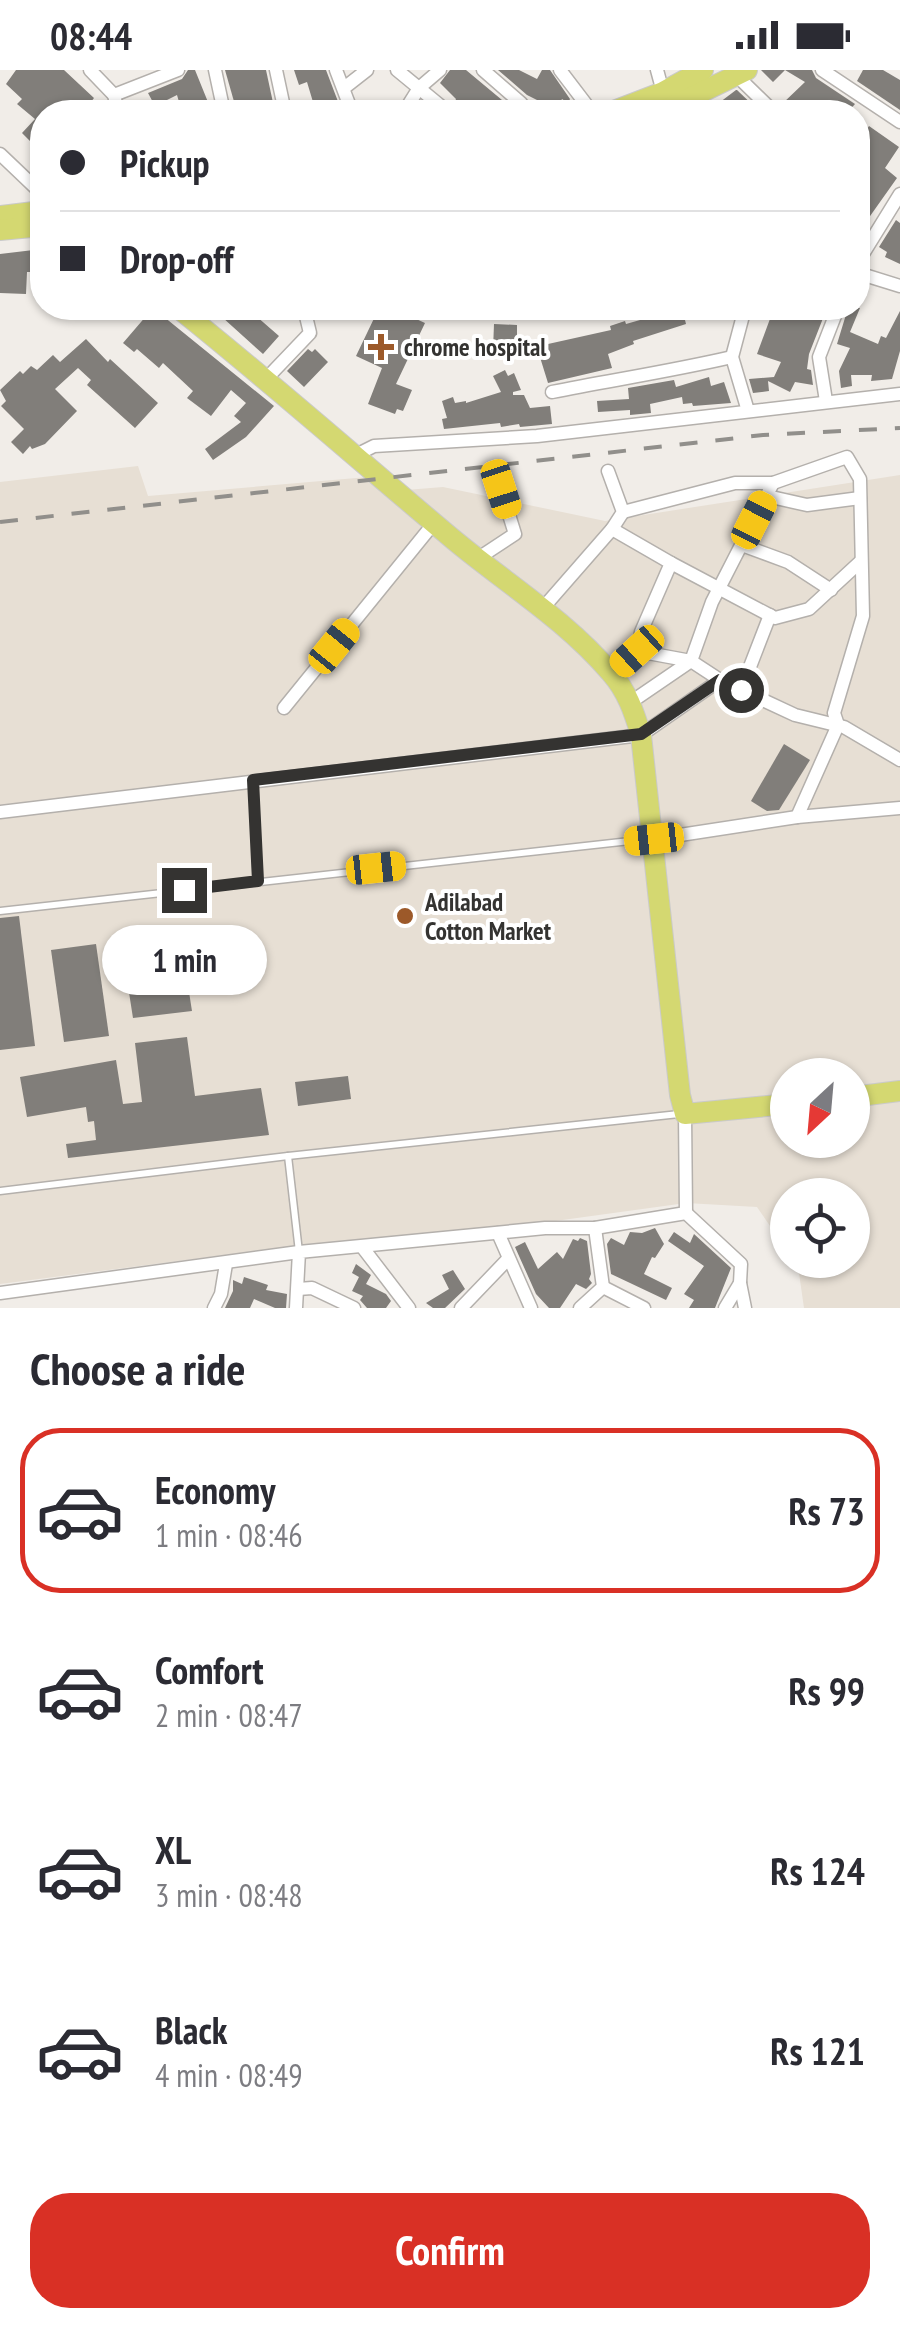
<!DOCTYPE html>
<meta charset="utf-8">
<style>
:root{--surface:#fff;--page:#f7f7f7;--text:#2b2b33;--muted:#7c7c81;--line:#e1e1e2;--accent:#d93025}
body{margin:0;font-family:"PT Sans Narrow",sans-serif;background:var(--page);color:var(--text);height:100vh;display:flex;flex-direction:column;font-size:38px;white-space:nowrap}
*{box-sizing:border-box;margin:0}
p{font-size:32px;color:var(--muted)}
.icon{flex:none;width:55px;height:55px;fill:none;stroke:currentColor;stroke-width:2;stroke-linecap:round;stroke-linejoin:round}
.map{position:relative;height:1238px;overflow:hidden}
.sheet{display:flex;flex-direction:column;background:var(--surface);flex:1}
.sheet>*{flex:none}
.hud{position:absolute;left:30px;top:30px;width:840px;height:220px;border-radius:40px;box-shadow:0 2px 8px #0004;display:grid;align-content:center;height:220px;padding:0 30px;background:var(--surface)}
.needle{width:65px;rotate:206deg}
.controls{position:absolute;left:770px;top:988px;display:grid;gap:20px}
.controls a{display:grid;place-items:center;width:100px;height:100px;border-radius:50%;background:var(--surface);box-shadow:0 2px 8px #0004;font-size:50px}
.end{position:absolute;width:45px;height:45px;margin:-22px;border:12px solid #343331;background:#fff;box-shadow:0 0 0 5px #fff}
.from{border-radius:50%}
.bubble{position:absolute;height:70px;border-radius:35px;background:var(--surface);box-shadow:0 2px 8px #0004;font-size:32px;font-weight:700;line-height:70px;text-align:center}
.car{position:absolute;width:30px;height:60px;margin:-30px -15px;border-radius:12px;box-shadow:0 0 8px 2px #0007;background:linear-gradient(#f5c518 24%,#345 0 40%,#f5c518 0 76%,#345 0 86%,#f5c518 0)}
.hud b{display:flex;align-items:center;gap:35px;height:95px;font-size:38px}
.hud b+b{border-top:2px solid var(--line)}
.hud i{width:25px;height:25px;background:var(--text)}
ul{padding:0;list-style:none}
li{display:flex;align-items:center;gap:30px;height:165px;margin:0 20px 15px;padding:0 10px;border:5px solid transparent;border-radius:40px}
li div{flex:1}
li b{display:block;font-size:38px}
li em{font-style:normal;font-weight:700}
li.current{border-color:var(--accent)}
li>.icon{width:90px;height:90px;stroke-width:1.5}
h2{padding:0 30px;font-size:45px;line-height:120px}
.primary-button{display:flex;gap:20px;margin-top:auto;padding:20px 30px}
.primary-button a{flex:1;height:115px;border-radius:40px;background:var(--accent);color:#fff;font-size:40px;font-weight:700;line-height:115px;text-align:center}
.status{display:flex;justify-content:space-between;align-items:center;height:70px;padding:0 50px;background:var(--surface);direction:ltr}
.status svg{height:28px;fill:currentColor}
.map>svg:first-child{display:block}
.built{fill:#e7dfd4;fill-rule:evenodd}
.building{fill:#817e7a}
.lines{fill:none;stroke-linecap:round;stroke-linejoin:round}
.service-casing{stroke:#b4b0ac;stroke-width:9}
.minor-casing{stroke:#b4b0ac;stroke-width:15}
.primary-casing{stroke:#cacac9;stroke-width:22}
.service{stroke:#fff;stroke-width:6}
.minor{stroke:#fff;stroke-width:12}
.primary{stroke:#d4d871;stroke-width:20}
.rail{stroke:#918f8b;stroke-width:4;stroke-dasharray:18 18;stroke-linecap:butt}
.route{stroke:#343331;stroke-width:12}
.poi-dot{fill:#9c5929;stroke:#fff;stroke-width:4}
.labels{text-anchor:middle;stroke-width:8;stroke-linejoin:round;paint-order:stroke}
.poi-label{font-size:25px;font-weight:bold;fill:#343331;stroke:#fff;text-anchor:start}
</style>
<div class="status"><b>08:44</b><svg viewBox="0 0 49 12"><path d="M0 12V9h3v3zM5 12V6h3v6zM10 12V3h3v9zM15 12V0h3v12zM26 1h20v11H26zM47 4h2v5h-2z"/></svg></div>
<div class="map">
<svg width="900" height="1238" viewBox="0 0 900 1238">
<rect width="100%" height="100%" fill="#f1ede8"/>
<path class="built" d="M 138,396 L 148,426 L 368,407 L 381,422 L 443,417 L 605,451 L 900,405 L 900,1238 L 804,1238 L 798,1196 L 794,1190 L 852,1190 L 852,1125 L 788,1125 L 787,1181 L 757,1137 L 686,1133 L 433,1168 L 317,1173 L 0,1214 L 0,412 ZM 788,1005 L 852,1005 L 852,1070 L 788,1070 Z"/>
<g class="building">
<polygon points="16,0 64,0 94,28 91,32 103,42 42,42 42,65 34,75 22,63 35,49 17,34 22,29 6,14"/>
<polygon points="188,0 195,0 212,42 182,42 177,25 155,36 148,23 182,9"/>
<polygon points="225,0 266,0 275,42 237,42"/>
<polygon points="294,0 326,0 342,42 316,42 307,12 299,15"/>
<polygon points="450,0 466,0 508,35 503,42 458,42 454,34 456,29 440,13"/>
<polygon points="498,0 519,0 537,9 542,0 550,0 570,29 568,33 562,29 555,42 541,42 536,38 539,31 527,25"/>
<polygon points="761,0 812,0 816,8 855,34 848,42 784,42 781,35 805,12 785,0 773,12"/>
<polygon points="863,0 883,0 900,10 900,40 857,11"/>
<polygon points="737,20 760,42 707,42 736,20"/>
<polygon points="869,56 899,77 885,98 897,108 863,156 858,152 858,72"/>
<polygon points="896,150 900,153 900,194 885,187 887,182 879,177"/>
<polygon points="42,179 42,196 37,196 37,202 27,202 26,224 0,223 0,184"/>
<polygon points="153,238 274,336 246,367 213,390 205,379 241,352 234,346 246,333 231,320 211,346 187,328 193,321 163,293 159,298 137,279 134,282 123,273"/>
<polygon points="212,238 251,238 249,240 279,266 263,284"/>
<polygon points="379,238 392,238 425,253 396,314 412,320 403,341 397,339 395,344 368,334 382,298 356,286"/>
<polygon points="682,238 686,254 633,271 634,274 608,284 612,298 548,313 539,284 543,282 531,281 530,278 611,260 610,256 625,251 626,254"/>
<polygon points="774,238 827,238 809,284 807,299 811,300 813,315 795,312 790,322 768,311 769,321 753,323 749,309 774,307 781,292 757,284"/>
<polygon points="848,238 860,238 850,262 878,274 881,266 886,268 900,241 900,281 892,309 871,311 872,305 851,305 852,316 841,318 839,301 850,278 837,274"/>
<polygon points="494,254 517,255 517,281 493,280"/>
<polygon points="86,269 108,292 110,289 158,333 135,358 87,315 91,310 78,298 55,319 77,341 45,374 32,379 30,376 23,384 11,372 24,359 1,336 6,331 0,320 20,301 23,304 31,296 37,300 53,285 60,292"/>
<polygon points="308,279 312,282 315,279 328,292 304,317 287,301"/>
<polygon points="505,300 508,306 514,303 521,320 513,322 513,325 524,325 530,338 550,336 552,354 520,357 519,354 501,357 500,353 444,359 442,349 447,348 442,331 453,327 455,333 466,331 466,333 501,322 493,306"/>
<polygon points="709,307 711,316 724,312 731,333 693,336 692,333 683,334 682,327 650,334 651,343 630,345 630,340 598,342 597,331 629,329 628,318 674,310 676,317"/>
<polygon points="784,674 810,690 779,740 767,741 751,731"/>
<polygon points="19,846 35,976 0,980 0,848"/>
<polygon points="96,874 109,966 64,972 51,880"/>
<polygon points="184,890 192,941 133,948 125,897"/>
<polygon points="187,967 195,1026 261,1018 269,1065 68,1088 66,1074 96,1070 94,1051 88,1052 86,1037 27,1047 20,1007 116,990 123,1034 142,1032 135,973"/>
<polygon points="348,1006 351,1029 298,1036 295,1012"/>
<polygon points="655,1158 664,1174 655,1188 652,1187 644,1204 672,1218 666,1230 611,1204 607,1174 611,1168 624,1175 630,1162 642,1163"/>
<polygon points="674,1162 690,1173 694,1164 731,1198 715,1238 689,1238 694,1230 684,1224 704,1196 668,1171"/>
<polygon points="580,1168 587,1171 591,1204 589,1209 592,1213 586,1219 576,1214 560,1238 549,1238 536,1224 515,1177 525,1172 538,1199 557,1182 563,1189 573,1169 578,1171"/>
<polygon points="356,1194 371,1205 366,1214 386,1224 391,1231 386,1238 367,1238 360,1230 363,1226 352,1221 359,1207 352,1203"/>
<polygon points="453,1200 465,1219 445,1238 433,1238 426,1233 449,1219 442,1205"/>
<polygon points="244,1207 268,1215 266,1220 287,1224 286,1238 275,1238 254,1229 250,1238 225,1238 233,1221 233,1210 242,1214"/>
</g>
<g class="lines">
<g class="service-casing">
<g id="service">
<polyline points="253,713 257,811"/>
<polyline points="0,841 648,769"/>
<polyline points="288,1086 299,1182"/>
<polyline points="0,1121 288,1086 679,1044"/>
</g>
</g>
<g class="minor-casing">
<g id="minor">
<polyline points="90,0 114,25 118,42"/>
<polyline points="215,0 224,42"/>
<polyline points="276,0 285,42"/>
<polyline points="336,0 352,42"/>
<polyline points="397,0 448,42"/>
<polyline points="483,0 521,33 527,42"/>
<polyline points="560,0 592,42"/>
<polyline points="657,0 663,22"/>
<polyline points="822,0 900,52"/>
<polyline points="737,6 774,42"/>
<polyline points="344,18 367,0"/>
<polyline points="114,25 178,0"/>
<polyline points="404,42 419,18 440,0"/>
<polyline points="0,84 42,124"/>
<polyline points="858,192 900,124"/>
<polyline points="858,203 900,216"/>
<polyline points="745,238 732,287 748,341"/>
<polyline points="267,308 310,263 304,238"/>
<path d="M 552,322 C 612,310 672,301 732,287"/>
<polyline points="826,331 819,287 838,238"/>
<polyline points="356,385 374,376 537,366 900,324"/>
<polyline points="608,401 623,442 612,459 671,493 641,562 637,581 612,604"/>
<polyline points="773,413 847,387 860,409 863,546 834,643 838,655 797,747"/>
<polyline points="767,426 807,435 860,428"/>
<polyline points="623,442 735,413 773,413 712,532 691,591 631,632"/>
<polyline points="742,475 788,492 831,520"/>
<polyline points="477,489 515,464 501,419"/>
<polyline points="671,493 775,548 809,539 860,492"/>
<polyline points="543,538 612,459"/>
<polyline points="637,581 691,591 720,610 795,645 844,657 900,690"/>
<polyline points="741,620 770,545"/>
<polyline points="284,638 434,453"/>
<polyline points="0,742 641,665 720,610"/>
<polyline points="654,769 797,747 900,738"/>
<polyline points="685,1044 686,1143"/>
<polyline points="498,1163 531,1238"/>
<polyline points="363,1178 409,1238"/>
<polyline points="740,1213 745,1238"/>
<polyline points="603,1217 644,1238"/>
<polyline points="298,1219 312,1218 354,1238"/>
<polyline points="0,1223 299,1182"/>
<polyline points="214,1238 221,1224 226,1194"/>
<polyline points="296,1238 299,1182 545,1158 595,1158 686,1143 741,1194 740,1213 725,1238"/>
<polyline points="461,1238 508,1189"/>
<polyline points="580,1238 603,1217 595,1158"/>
</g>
</g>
<g class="primary-casing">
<g id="primary">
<polyline points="611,42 663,22 703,0"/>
<polyline points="661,42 747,0"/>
<polyline points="0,146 42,141"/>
<polyline points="0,160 42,156"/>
<path d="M 178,238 C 272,313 362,393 454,470 C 507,514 566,550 611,603 C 627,621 634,642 641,665 L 680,1025 L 685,1044 L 788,1034"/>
<polyline points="852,1027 900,1021"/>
</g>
</g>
<use href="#service" class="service"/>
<use href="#minor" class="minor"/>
<use href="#primary" class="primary"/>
<polyline class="rail" points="0,452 763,365 900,358"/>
</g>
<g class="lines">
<polyline class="route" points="184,820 258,811 253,710 641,664 720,610 741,620"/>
</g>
<g class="poi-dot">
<path d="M376 262h10v10h10v10h-10v10h-10v-10h-10v-10h10z"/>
<circle cx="405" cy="846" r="10"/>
</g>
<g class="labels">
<g class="poi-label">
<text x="404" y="286">chrome hospital</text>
<text x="425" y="841">Adilabad<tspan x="425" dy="29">Cotton Market</tspan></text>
</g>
</g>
</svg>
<div class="controls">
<a><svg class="needle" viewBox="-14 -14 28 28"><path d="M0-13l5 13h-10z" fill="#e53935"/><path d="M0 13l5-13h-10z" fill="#7c7c81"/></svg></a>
<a><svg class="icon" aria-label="locate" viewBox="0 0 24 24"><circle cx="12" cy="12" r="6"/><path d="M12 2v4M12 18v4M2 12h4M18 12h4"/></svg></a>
</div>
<i class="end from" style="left:741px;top:620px"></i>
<i class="end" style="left:184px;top:820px"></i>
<div class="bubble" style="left:102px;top:855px;width:165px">1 min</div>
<i class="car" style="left:501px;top:419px;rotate:162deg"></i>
<i class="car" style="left:754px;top:450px;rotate:27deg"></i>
<i class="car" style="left:334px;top:576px;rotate:39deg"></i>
<i class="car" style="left:637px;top:581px;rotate:228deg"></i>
<i class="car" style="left:654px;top:769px;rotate:264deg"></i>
<i class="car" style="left:376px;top:798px;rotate:84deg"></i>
<div class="hud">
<b><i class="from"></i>Pickup</b>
<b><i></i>Drop-off</b>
</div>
</div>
<section class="sheet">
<h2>Choose a ride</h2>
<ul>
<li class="current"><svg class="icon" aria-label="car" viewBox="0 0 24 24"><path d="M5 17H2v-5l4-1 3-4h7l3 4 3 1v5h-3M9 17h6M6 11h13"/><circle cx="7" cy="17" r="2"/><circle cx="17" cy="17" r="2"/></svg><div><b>Economy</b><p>1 min · 08:46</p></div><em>Rs 73</em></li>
<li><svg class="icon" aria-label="car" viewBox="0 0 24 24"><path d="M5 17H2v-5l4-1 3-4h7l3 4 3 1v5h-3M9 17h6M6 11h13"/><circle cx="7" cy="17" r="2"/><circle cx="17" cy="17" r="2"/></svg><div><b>Comfort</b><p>2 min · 08:47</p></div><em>Rs 99</em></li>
<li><svg class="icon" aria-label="car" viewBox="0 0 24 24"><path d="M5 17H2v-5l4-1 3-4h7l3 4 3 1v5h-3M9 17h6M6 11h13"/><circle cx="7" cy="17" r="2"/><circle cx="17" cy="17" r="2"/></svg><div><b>XL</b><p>3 min · 08:48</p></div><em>Rs 124</em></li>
<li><svg class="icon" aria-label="car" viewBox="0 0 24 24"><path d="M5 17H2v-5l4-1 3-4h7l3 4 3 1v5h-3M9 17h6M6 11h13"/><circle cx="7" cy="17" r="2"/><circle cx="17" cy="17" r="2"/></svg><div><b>Black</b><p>4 min · 08:49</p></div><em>Rs 121</em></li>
</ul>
<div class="primary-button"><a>Confirm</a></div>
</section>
